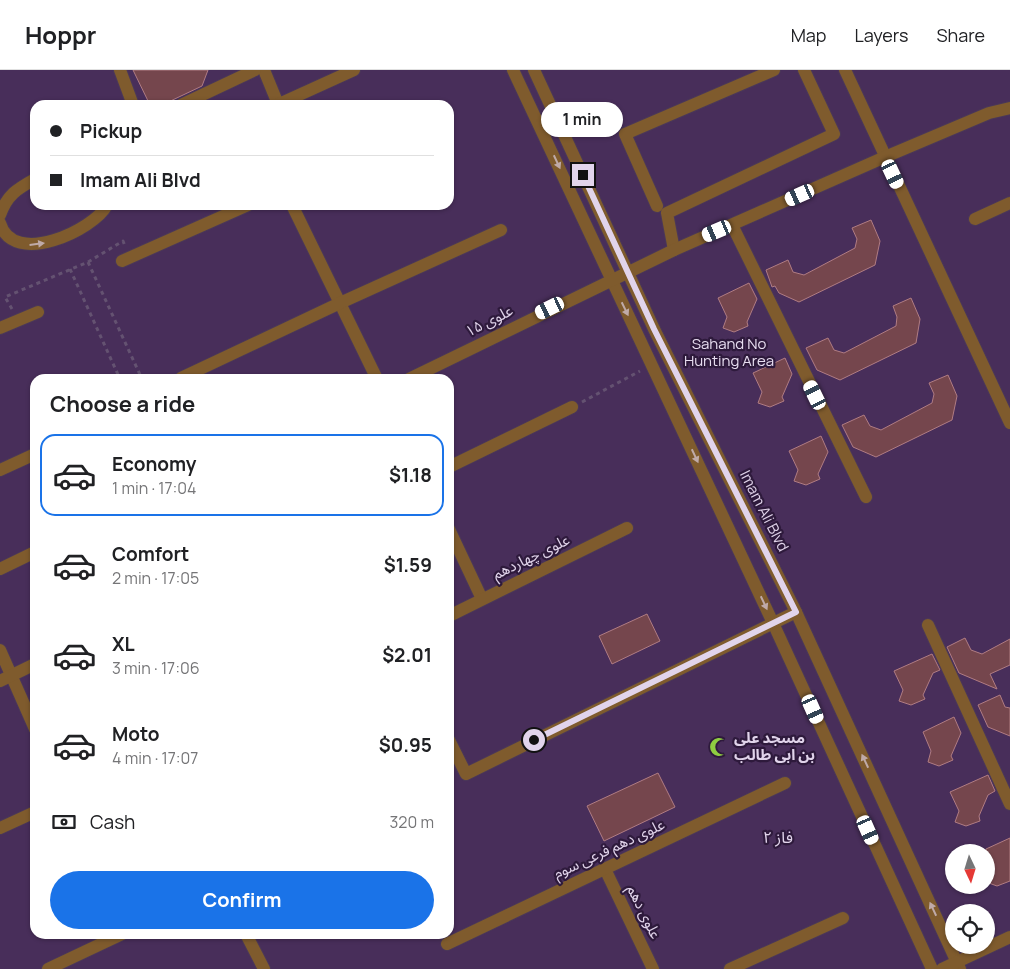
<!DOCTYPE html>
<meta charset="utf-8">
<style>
:root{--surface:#fff;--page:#f2f2f2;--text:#202124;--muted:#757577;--line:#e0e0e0;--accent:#1a73e8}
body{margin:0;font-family:Manrope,"Noto Sans Arabic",sans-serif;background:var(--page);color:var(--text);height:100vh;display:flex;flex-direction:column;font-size:19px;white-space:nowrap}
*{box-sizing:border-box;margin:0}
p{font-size:16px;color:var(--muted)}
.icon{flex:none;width:28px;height:28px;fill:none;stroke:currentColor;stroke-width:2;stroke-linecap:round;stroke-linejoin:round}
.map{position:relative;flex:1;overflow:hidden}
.side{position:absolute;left:30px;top:304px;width:424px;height:565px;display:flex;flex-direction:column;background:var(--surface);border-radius:15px;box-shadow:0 1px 4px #0004}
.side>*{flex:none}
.top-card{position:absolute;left:30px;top:30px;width:424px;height:110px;border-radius:15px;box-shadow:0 1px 4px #0004;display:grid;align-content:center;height:110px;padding:0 20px;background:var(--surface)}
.needle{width:32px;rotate:176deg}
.fabs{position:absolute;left:945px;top:774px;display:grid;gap:10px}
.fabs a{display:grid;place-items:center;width:50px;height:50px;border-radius:50%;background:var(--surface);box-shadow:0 1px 4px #0004;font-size:25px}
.end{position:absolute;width:22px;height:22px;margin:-11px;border:6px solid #e1d4eb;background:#111;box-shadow:0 0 0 2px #111}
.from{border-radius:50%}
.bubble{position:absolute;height:35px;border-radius:18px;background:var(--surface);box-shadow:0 1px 4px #0004;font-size:16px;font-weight:700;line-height:35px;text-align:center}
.car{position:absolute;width:15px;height:30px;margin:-15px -8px;border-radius:6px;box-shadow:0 0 4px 1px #0007;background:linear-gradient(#fff 24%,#345 0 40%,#fff 0 76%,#345 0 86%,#fff 0)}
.top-card b{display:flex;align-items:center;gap:18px;height:48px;font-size:19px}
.top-card b+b{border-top:1px solid var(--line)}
.top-card i{width:12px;height:12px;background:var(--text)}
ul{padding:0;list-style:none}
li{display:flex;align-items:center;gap:15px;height:82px;margin:0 10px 8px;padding:0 10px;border:2px solid transparent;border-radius:15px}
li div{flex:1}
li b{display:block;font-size:19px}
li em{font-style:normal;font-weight:700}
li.selected{border-color:var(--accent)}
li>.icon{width:45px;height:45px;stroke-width:1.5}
h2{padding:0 20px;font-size:22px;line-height:60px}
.pay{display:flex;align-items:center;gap:12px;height:55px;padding:0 20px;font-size:19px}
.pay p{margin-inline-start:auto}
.action{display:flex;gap:10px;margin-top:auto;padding:10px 20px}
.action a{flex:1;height:58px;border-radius:30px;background:var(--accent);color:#fff;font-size:20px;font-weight:700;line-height:58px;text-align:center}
header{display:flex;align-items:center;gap:30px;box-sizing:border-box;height:70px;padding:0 25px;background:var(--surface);border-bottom:1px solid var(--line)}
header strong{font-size:24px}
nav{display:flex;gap:28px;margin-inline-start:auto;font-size:18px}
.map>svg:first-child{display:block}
.green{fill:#482e5a;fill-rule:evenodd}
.building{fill:#75464d;stroke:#b07c83}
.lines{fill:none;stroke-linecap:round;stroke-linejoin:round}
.minor-casing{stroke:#4b3858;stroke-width:14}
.path{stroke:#645271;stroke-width:3;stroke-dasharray:4 4;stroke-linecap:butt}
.minor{stroke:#7f5b2d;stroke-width:12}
.oneway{fill:#bfaaa8}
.route{stroke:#e1d4eb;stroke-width:6}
.labels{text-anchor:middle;stroke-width:4.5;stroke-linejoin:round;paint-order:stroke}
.street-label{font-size:15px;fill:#e1d4eb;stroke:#2e1a3c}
.park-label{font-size:15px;fill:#e8def1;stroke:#2e1a3c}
.poi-label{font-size:15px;font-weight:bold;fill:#e1d4eb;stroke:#2e1a3c;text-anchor:start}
.neighbourhood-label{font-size:16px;fill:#e1d4eb;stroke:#2e1a3c}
</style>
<header>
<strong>Hoppr</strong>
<nav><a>Map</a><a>Layers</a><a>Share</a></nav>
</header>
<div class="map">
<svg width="1010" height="899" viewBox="0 0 1010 899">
<rect width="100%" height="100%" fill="#2e1a3c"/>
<path class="green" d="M 0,0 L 1010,0 L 1010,899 L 0,899 ZM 35,35 L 449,35 L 449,135 L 35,135 ZM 35,309 L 449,309 L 449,864 L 35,864 ZM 954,782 L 986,782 L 986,815 L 954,815 ZM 954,842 L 986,842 L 986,875 L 954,875 Z"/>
<g class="building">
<polygon points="133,0 208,0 202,16 162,35 150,35"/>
<polygon points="871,150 880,171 875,195 799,232 779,223 775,216 772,217 766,200 788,190 793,202 804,205 855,178 857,169 852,158"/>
<polygon points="749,213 757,229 747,252 748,256 734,262 723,258 727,247 718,228"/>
<polygon points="911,228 920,249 916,273 840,310 817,300 806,278 828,268 834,280 844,283 896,256 897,247 893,236"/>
<polygon points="785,288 792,304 782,327 784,331 770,337 758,333 762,322 753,303"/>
<polygon points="948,305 957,326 952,350 876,387 853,377 842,355 864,345 870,356 881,360 932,333 934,324 929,313"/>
<polygon points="821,366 828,382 818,404 820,409 806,415 794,411 798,400 789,381"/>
<polygon points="647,544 660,571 612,594 599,566"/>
<polygon points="965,568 971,580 982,584 1010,569 1010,595 990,604 997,619 959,603 947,577"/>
<polygon points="932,584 940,600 933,603 923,625 925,629 911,635 899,631 903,620 894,601"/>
<polygon points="1000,625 1005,637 1010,638 1010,666 988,657 978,635"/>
<polygon points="954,647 961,663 951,686 953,690 939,696 928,692 931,681 923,662"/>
<polygon points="658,703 675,737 604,771 587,736"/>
<polygon points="988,705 995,721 988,725 979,746 980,751 966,756 955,752 959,741 950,722"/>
<polygon points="1010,768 1010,811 997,816 986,812 989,801 986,795 986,779"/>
</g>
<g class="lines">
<g class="minor-casing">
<g id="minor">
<polyline points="120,0 133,35"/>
<polyline points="264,0 278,34"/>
<polyline points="513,0 773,553 932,899"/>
<polyline points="534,0 654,259 796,542 960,899"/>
<polyline points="845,0 1010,353"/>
<polyline points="181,35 255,0"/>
<polyline points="277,35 354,0"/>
<polyline points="292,135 377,309"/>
<polyline points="657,136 625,64 774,0"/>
<path d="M 0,145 C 7,125 17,119 35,109"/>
<polyline points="975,149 1010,133"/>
<path d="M 0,153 C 13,198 94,160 107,135"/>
<polyline points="732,155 866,427"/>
<polyline points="674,180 667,143 834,64 804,0"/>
<polyline points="122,191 248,135"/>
<polyline points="0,258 38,242"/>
<polyline points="181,308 340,233 501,160"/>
<polyline points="409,309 674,180 885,87 989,43 1010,38"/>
<polyline points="449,397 572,337"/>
<polyline points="0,400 35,384"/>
<polyline points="449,459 482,529"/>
<polyline points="0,499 35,482"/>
<polyline points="449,546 627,458"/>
<polyline points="928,555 1010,734"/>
<polyline points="0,580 35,659"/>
<polyline points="0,611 35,594"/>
<polyline points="449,670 466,704 796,542"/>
<polyline points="0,758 35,742"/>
<polyline points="605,799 653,899"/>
<polyline points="246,864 264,899"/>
<polyline points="447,874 785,713"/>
<polyline points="48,899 122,864"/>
<polyline points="730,899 843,848"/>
<polyline points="942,899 1010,867"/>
</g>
</g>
<g class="path">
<polyline points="88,192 142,309"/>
<polyline points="70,199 120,309"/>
<polyline points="12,239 5,227 88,192 123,171 125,176"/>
<polyline points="582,332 640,301"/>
</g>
<use href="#minor" class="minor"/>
</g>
<defs><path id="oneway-solid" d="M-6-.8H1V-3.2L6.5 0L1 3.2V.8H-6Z" transform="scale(1.25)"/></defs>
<g class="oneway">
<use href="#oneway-solid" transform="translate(557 92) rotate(65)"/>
<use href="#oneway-solid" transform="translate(37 174) rotate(-7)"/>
<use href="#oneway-solid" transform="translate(625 239) rotate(64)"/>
<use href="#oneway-solid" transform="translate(695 386) rotate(65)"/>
<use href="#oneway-solid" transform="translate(764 533) rotate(65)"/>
<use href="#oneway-solid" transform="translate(865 691) rotate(-115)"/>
<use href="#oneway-solid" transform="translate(933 839) rotate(-115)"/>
</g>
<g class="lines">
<polyline class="route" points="534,670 796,542 654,259 583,105"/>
</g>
<defs>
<g id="mosque-bare" transform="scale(1.5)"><path d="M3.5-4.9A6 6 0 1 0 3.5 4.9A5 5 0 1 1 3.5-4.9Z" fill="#8fcd41" stroke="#2e1a3c" stroke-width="2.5" paint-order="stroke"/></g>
</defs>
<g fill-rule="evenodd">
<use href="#mosque-bare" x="719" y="677"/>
</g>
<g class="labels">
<g class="street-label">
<text transform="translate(489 251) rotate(-27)" y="5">علوی ۱۵</text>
<text transform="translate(764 441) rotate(63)" y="5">Imam Ali Blvd</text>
<text transform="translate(531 487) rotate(-26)" y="5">علوی چهاردهم</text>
<text transform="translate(609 779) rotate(-25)" y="5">علوی دهم فرعی سوم</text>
<text transform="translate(644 842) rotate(64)" y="5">علوی دهم</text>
</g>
<g class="park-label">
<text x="729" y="279">Sahand No<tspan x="729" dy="17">Hunting Area</tspan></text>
</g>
<g class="poi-label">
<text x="734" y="673">مسجد علی<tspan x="734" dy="17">بن ابی طالب</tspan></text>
</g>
<g class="neighbourhood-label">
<text x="778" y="773">فاز ۲</text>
</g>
</g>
</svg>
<div class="fabs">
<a><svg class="needle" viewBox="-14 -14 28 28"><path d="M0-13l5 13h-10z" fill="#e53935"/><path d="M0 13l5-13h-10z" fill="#757577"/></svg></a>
<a><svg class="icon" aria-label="locate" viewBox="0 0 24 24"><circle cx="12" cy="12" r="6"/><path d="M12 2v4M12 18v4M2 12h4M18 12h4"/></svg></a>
</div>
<i class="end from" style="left:534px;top:670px"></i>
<i class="end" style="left:583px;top:105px"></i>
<div class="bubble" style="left:541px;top:32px;width:82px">1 min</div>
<i class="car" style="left:893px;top:104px;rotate:155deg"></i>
<i class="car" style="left:800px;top:125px;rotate:246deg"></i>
<i class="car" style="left:717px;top:161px;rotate:247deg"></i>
<i class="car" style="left:550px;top:238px;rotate:244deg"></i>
<i class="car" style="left:815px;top:325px;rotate:334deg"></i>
<i class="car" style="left:813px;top:639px;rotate:156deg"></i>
<i class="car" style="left:868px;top:760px;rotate:156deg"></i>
<div class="top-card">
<b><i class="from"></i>Pickup</b>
<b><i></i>Imam Ali Blvd</b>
</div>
<section class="side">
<h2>Choose a ride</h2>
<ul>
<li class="selected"><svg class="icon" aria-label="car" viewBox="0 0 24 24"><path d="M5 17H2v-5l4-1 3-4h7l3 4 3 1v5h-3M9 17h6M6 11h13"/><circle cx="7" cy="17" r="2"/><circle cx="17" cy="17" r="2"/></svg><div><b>Economy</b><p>1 min · 17:04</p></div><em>$1.18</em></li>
<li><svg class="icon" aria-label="car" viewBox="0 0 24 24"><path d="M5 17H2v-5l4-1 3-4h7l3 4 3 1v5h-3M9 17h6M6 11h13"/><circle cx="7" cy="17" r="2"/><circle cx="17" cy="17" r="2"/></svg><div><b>Comfort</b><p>2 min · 17:05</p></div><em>$1.59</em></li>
<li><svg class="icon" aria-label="car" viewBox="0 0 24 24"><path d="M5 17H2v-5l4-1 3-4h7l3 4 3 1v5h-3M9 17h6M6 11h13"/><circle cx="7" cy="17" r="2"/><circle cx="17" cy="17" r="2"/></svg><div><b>XL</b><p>3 min · 17:06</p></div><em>$2.01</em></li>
<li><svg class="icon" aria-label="car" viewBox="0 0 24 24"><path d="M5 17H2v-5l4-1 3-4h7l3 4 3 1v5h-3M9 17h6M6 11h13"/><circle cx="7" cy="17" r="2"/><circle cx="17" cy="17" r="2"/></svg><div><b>Moto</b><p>4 min · 17:07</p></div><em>$0.95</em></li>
</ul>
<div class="pay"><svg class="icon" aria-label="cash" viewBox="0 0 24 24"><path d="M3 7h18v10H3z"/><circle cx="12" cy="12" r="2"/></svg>Cash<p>320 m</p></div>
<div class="action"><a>Confirm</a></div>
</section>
</div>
